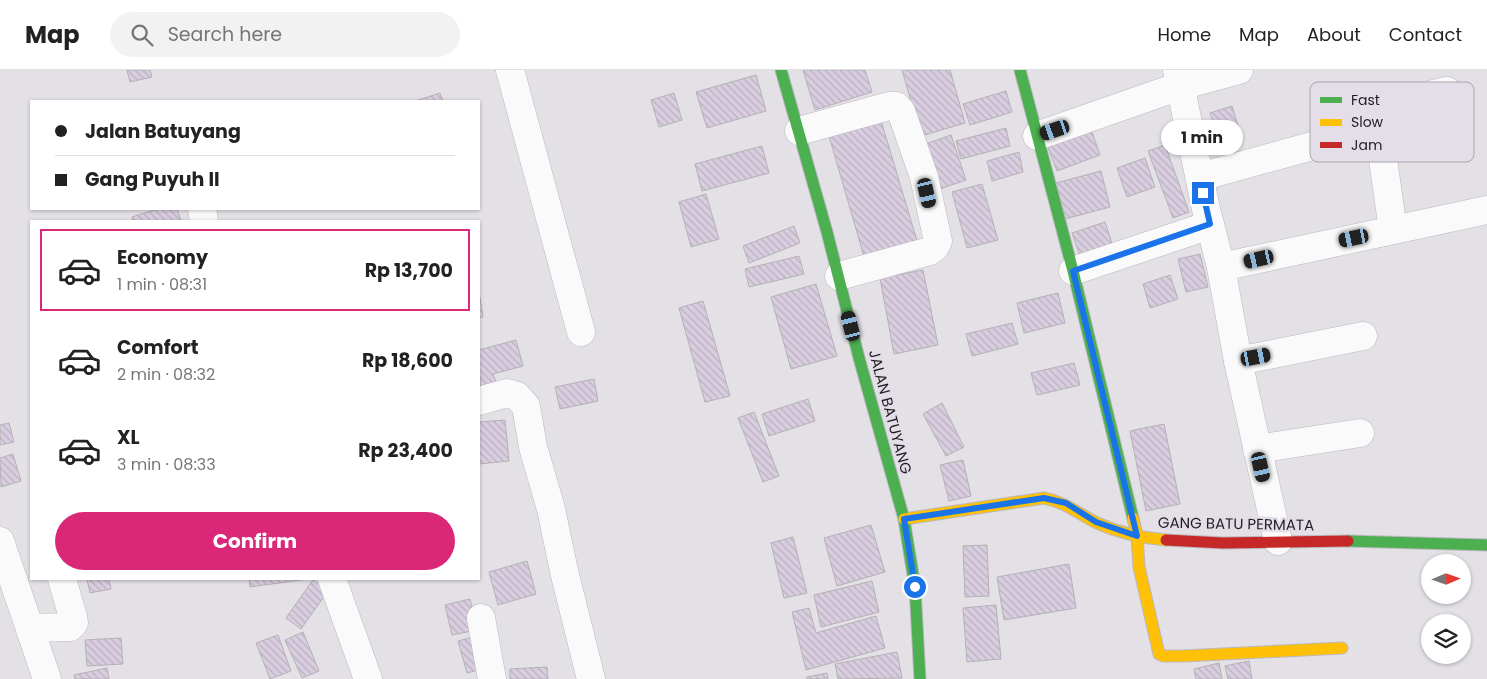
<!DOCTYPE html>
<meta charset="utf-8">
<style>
:root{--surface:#fff;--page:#f2f2f2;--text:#222;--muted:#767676;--line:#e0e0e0;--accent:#db2777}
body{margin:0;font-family:Poppins,sans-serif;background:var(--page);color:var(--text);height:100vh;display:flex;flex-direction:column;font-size:19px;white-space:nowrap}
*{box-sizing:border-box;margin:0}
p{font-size:16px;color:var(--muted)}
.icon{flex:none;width:28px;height:28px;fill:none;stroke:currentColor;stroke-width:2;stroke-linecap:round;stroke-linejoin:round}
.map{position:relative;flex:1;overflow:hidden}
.side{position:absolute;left:30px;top:150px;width:450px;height:360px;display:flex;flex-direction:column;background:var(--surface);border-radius:0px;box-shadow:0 1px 4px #0004}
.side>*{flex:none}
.top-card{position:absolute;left:30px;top:30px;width:450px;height:110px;border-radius:0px;box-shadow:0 1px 4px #0004;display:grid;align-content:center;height:110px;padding:0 25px;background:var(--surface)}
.needle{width:32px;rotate:88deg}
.controls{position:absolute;left:1421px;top:484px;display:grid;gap:10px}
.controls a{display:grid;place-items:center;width:50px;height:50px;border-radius:50%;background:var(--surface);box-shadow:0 1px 4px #0004;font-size:25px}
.end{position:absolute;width:22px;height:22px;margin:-11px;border:6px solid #1a73e8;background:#fff;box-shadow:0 0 0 2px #fff}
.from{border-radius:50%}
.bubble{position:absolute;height:35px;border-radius:18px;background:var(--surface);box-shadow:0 1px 4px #0004;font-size:16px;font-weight:700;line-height:35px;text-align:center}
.car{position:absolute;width:15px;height:30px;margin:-15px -8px;border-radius:6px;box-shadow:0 0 4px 1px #0007;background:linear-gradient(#222 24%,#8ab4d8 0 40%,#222 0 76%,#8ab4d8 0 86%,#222 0)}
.top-card b{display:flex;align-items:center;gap:18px;height:48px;font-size:19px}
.top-card b+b{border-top:1px solid var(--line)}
.top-card i{width:12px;height:12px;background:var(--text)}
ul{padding:9px 0 0;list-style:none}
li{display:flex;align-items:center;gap:15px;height:82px;margin:0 10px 8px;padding:0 15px;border:2px solid transparent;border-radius:0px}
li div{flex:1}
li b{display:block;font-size:19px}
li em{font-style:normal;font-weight:700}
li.on{border-color:var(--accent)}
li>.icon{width:45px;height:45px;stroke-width:1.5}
.cta{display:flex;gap:10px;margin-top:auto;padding:10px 25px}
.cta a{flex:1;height:58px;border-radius:30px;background:var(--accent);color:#fff;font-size:20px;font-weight:700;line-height:58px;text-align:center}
header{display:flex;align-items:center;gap:30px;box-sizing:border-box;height:70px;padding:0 25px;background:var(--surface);border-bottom:1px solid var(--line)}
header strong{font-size:24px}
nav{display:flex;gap:28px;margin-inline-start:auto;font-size:18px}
.search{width:350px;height:45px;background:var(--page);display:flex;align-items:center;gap:12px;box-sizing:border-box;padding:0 18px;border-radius:28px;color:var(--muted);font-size:19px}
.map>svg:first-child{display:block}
.building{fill:url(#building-back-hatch);stroke:#b4b1b6}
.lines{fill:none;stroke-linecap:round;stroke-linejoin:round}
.street-casing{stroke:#bbb8bd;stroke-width:29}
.fast-casing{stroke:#bbb8bd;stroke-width:13}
.slow-casing{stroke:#bbb8bd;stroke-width:13}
.jam-casing{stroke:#bbb8bd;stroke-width:13}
.street{stroke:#fbfafb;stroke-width:28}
.fast{stroke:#4caf50;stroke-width:11}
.slow{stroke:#ffc107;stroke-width:11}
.jam{stroke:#c62828;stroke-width:11}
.route{stroke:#1a73e8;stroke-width:6}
.labels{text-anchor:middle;stroke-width:5;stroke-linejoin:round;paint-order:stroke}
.street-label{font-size:15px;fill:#201e21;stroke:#e4dee8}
.key{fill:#e4dee8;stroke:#a9a4ac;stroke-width:1}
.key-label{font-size:14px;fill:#201e21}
</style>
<header>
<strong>Map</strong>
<div class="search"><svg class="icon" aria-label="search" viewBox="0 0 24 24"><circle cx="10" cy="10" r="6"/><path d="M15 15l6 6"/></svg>Search here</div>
<nav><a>Home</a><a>Map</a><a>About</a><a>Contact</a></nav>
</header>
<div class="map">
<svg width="1487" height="609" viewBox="0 0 1487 609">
<defs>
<pattern id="building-back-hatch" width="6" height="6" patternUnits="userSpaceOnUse" patternTransform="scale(1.25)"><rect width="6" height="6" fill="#d9cee0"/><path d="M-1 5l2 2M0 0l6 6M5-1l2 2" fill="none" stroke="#bab0c0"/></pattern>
</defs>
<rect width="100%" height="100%" fill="#e3e0e6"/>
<g class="building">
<polygon points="127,0 150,0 152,7 130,12"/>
<polygon points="803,0 865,0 872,22 815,40"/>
<polygon points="902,0 950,0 965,53 921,66"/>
<polygon points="756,5 766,41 707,58 696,22"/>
<polygon points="1006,21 1012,42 970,55 963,34"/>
<polygon points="440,23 443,31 415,31"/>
<polygon points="674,23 682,50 659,57 651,30"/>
<polygon points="1232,36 1240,62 1219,69 1210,43"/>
<polygon points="879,44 918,174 865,190 827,59"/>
<polygon points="1090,56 1100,85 1057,101 1046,72"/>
<polygon points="1006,58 1010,76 961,89 956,71"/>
<polygon points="951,65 966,110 934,121 920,76"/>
<polygon points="1165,75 1189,142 1173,148 1148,81"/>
<polygon points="762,76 769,103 702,121 695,94"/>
<polygon points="1019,82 1023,102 992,111 987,91"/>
<polygon points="1145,88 1155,117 1127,127 1117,98"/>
<polygon points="1101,101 1110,137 1065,149 1056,113"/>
<polygon points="982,114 998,170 967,178 952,122"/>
<polygon points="706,124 719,169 691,177 679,132"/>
<polygon points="157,139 177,139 181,151 133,151 132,147"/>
<polygon points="1105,152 1114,179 1081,189 1072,163"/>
<polygon points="794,156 800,173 749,193 743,176"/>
<polygon points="1200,184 1208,217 1186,222 1178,189"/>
<polygon points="799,186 804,204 749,217 745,199"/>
<polygon points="923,200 938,275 894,284 880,208"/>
<polygon points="1170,205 1178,229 1150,238 1143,214"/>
<polygon points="816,214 837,286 791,299 771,227"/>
<polygon points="1058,223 1065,253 1024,263 1017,233"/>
<polygon points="479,227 480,227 483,247 479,248"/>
<polygon points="703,231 730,326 705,332 679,238"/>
<polygon points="1012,253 1018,274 972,286 966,264"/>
<polygon points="516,270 523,296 493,304 496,312 480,316 479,280"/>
<polygon points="1074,293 1080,315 1037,325 1031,303"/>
<polygon points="594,309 598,331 560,339 555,317"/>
<polygon points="808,329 815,351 769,366 762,344"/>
<polygon points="942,333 964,377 946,386 923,344"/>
<polygon points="754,342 779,406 763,412 738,348"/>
<polygon points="505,350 509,391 479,394 479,352"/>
<polygon points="9,353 14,372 0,375 0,355"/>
<polygon points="1164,354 1180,434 1146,441 1130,361"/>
<polygon points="13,384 21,411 1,417 0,388"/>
<polygon points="963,390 971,426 949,431 940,395"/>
<polygon points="871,455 885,502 837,516 824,468"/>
<polygon points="793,467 807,523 784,528 771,473"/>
<polygon points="987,475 989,526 965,527 963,476"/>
<polygon points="527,491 536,524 498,535 489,502"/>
<polygon points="1069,494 1076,538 1004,550 997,507"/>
<polygon points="87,509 109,509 111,519 90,523"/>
<polygon points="249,509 308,509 250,517"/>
<polygon points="313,510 328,521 301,559 286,548"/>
<polygon points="872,511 879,542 821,557 814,525"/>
<polygon points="470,529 477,560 452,565 445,535"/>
<polygon points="996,535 1001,589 967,592 963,538"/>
<polygon points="809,538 816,563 876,546 885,578 806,600 792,542"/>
<polygon points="303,562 319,601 302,608 285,570"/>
<polygon points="278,565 291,601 270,609 256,573"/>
<polygon points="477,566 485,598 467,603 458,571"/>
<polygon points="121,568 123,594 87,596 85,570"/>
<polygon points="897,582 902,608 838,609 835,594"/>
<polygon points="1249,591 1252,609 1228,609 1225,596"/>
<polygon points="1219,593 1222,609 1196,609 1194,599"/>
<polygon points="547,597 548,609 510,609 510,599"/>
<polygon points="107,598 109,609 75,609 74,605"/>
<polygon points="827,603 828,609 807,609 807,607"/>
</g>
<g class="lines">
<g class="street-casing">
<g id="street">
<polyline points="510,0 581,262"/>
<polyline points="1177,0 1206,139 1221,197 1238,291 1278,471"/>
<polyline points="799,61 889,36 896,36 901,41 924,107 938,171 935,177 930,181 839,206"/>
<polyline points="1037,66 1180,16 1239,0"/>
<polyline points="1200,107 1330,71 1378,54"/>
<polyline points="202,139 204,151"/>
<polyline points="1393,160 1378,54 1377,44 1379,38 1384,35 1447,21"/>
<polyline points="1221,197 1487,140"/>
<polyline points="1073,201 1210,155"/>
<polyline points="1238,291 1363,266"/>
<polyline points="479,331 507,323 517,326 526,336 533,377 551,439 564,501 591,609"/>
<polyline points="1257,379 1360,363"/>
<polyline points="0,471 47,609"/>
<polyline points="332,509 368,609"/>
<polyline points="481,548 492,609"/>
<polyline points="30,558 70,557 74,553 73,547 62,509"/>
</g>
</g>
<g class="fast-casing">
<g id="fast">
<polyline points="781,0 827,162 859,288 904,449 915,517 920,609"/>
<polyline points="1020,0 1073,201 1133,448"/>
<polyline points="1348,471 1487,475"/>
</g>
</g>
<g class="slow-casing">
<g id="slow">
<polyline points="1133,448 1137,466 1139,497 1159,584 1163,586 1183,586 1342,578"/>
<path d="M 904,449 L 1044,428 C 1065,432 1079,444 1097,453 C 1119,463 1143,468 1166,470"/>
</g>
</g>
<g class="jam-casing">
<polyline id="jam" points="1166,470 1223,473 1348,471"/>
</g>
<use href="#street" class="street"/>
<use href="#fast" class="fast"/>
<use href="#slow" class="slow"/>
<use href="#jam" class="jam"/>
</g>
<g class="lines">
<polyline class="route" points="915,517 904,449 1044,428 1066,433 1096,452 1137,466 1073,201 1210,154 1203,123"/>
</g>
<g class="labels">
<g class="street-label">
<text transform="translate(890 342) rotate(75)" y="5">JALAN BATUYANG</text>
<text transform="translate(1236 454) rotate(1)" y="5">GANG BATU PERMATA</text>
</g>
</g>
<rect x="1310" y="12" width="164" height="80" rx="8" class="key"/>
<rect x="1320" y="27" width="22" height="6" fill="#4caf50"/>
<rect x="1320" y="49" width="22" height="7" fill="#ffc107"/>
<rect x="1320" y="72" width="22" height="6" fill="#c62828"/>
<g class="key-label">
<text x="1351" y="35">Fast</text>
<text x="1351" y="57">Slow</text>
<text x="1351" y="80">Jam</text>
</g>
</svg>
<div class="controls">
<a><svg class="needle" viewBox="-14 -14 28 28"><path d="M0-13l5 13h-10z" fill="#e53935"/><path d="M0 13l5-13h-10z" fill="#767676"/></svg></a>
<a><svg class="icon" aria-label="layers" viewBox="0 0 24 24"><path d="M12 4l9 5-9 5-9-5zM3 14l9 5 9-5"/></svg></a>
</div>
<i class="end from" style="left:915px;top:517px"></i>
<i class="end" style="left:1203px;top:123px"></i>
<div class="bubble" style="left:1161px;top:50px;width:82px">1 min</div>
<i class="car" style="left:1055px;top:60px;rotate:251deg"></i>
<i class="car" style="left:927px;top:123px;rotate:167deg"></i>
<i class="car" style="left:1354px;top:168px;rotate:258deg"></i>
<i class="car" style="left:1259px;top:189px;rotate:257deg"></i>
<i class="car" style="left:851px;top:256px;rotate:346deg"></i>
<i class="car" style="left:1256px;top:287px;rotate:79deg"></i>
<i class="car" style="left:1261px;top:397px;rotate:167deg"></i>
<div class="top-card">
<b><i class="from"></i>Jalan Batuyang</b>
<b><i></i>Gang Puyuh II</b>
</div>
<section class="side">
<ul>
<li class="on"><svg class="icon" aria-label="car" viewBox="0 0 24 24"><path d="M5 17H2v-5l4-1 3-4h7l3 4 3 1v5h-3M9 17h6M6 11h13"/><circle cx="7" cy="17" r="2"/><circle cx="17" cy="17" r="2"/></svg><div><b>Economy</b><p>1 min · 08:31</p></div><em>Rp 13,700</em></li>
<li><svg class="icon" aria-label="car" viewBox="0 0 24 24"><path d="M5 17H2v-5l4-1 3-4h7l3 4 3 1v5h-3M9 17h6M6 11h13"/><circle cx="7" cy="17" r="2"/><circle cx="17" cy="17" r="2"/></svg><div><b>Comfort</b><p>2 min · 08:32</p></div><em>Rp 18,600</em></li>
<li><svg class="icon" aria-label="car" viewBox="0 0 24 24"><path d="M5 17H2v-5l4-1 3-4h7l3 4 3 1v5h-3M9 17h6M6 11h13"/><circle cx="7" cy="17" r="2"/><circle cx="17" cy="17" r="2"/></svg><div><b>XL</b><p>3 min · 08:33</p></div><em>Rp 23,400</em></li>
</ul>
<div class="cta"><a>Confirm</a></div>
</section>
</div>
